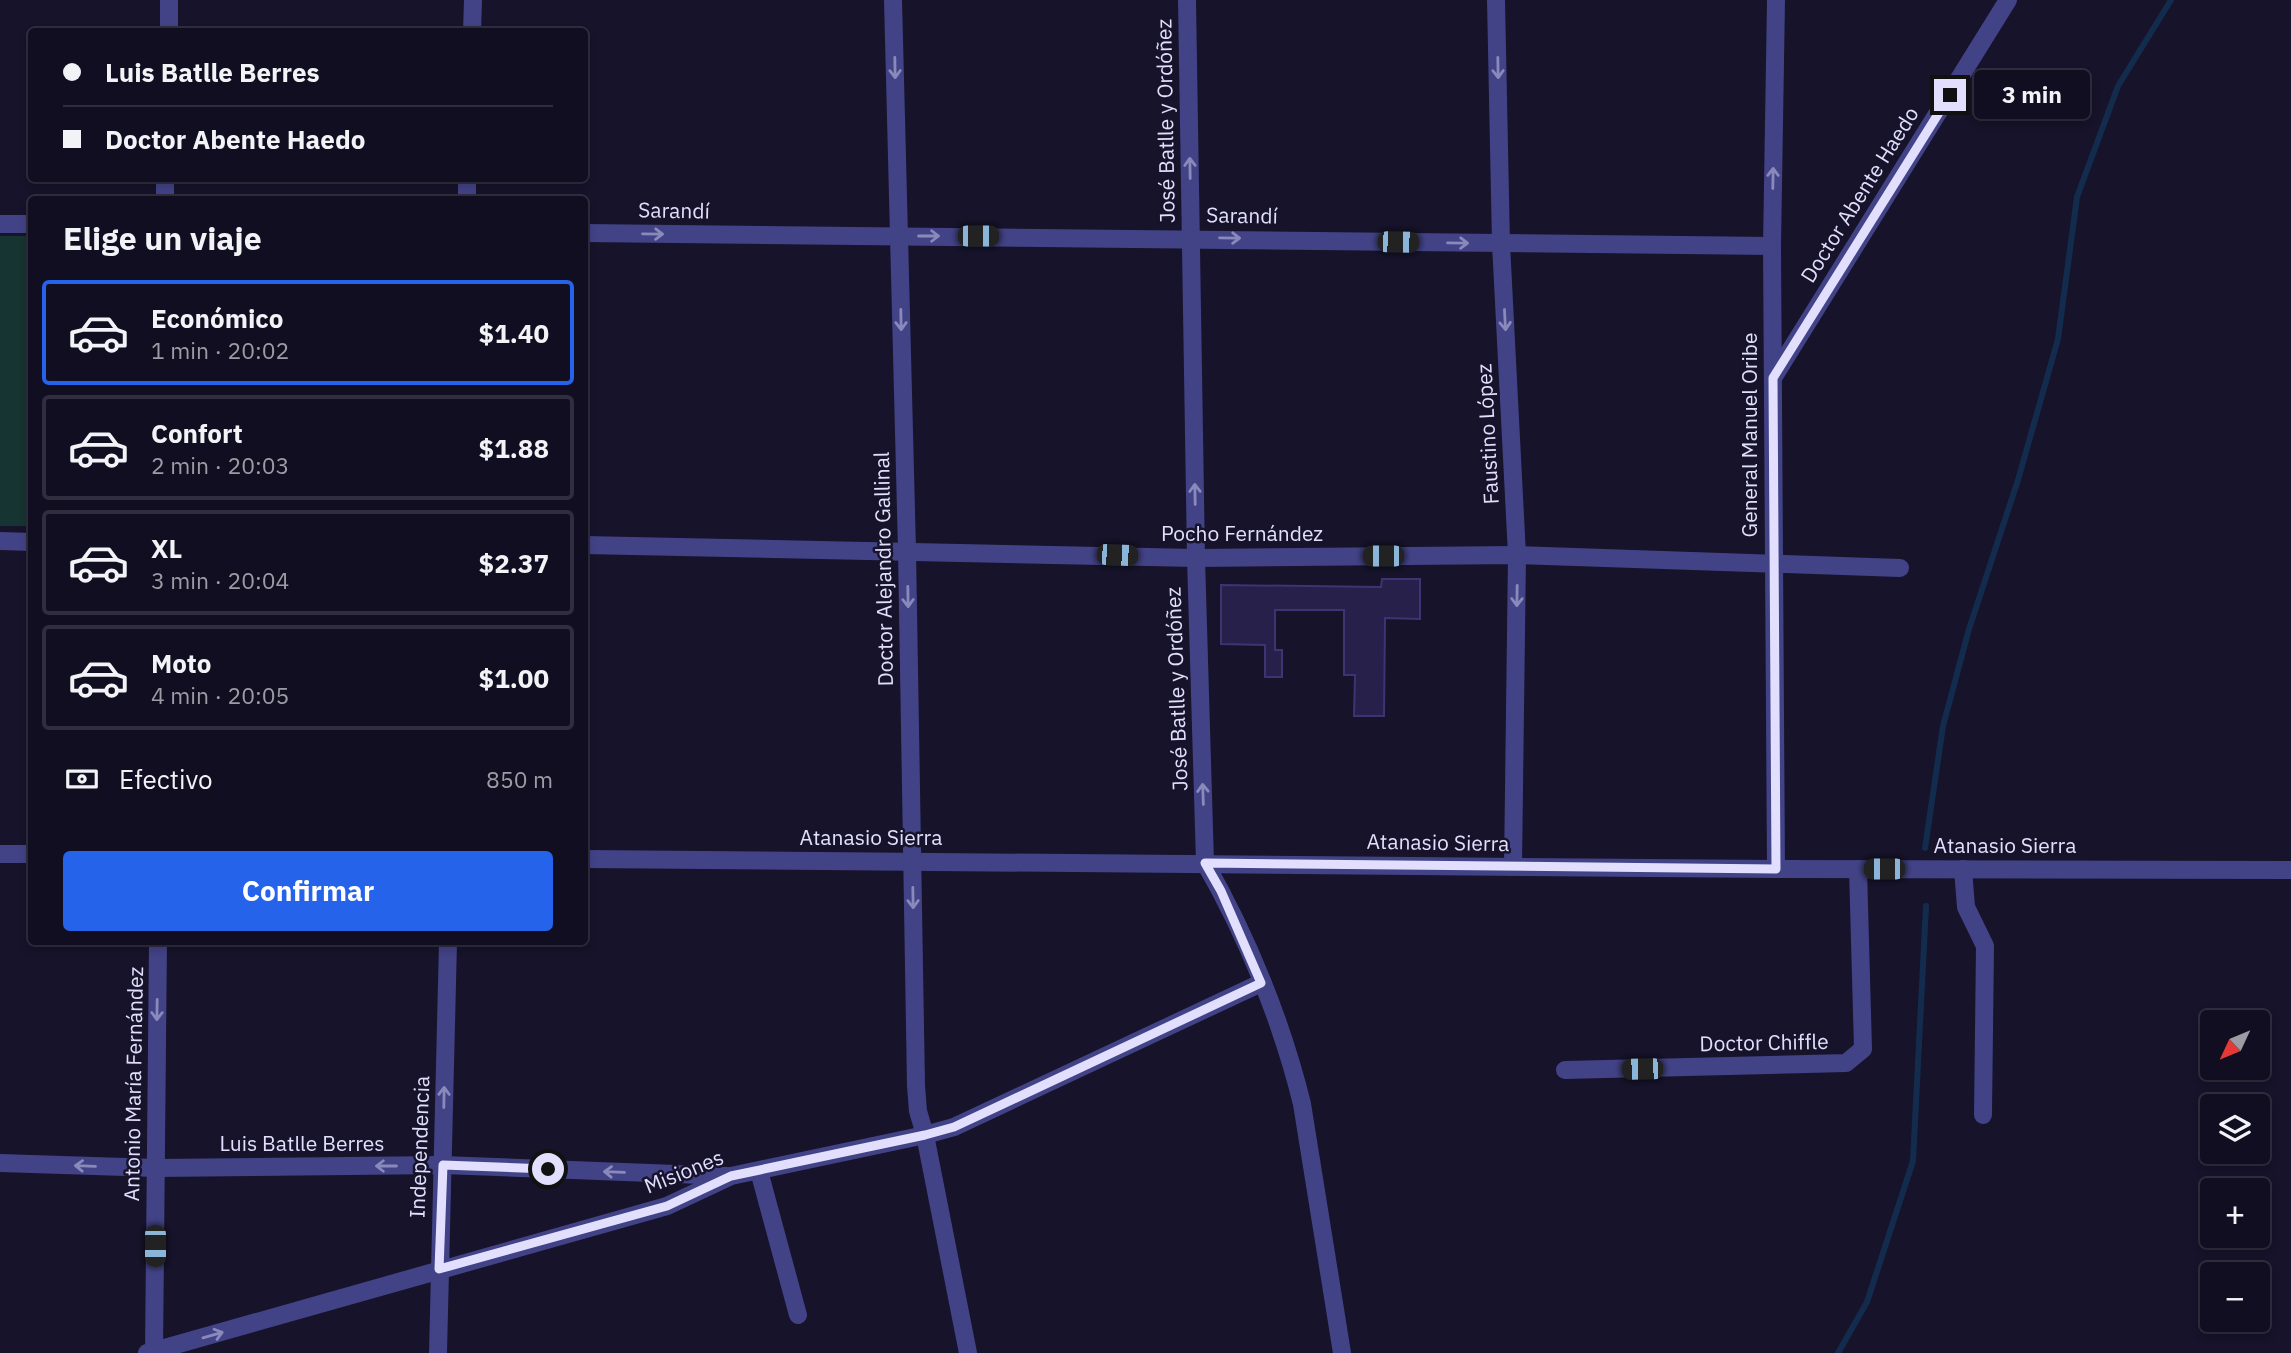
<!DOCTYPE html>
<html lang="es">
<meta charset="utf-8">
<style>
:root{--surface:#100e20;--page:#1e1c2d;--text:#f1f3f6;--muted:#9c9ca5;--line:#302e3e;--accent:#2563eb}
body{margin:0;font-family:"IBM Plex Sans",sans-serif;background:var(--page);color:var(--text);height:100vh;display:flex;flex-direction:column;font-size:26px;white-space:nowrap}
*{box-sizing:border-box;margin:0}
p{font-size:23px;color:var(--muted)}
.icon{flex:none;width:38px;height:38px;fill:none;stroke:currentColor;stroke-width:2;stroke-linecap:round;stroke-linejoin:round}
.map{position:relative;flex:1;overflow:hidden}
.sheet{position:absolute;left:28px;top:196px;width:560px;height:749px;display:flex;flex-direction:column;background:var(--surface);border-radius:7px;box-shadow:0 4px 10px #0003,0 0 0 2px var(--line)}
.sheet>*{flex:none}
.guide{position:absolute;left:28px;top:28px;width:560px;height:154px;border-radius:7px;box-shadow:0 4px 10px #0003,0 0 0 2px var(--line);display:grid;align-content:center;height:154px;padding:0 35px;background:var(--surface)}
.needle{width:46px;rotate:226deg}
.controls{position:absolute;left:2200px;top:1010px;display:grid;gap:14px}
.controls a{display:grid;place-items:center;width:70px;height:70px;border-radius:7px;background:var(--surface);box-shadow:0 4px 10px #0003,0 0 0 2px var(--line);font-size:35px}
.end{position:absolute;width:32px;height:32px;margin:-16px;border:9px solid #e1dffd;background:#111;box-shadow:0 0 0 4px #111}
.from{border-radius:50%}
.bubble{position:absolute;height:49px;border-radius:7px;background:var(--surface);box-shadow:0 4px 10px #0003,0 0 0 2px var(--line);font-size:23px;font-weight:800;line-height:49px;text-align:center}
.car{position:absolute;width:21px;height:42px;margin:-21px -10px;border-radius:9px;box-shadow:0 0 5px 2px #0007;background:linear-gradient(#222 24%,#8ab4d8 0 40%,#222 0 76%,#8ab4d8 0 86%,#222 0)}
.guide b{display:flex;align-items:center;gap:24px;height:66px;font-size:26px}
.guide b+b{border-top:2px solid var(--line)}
.guide i{width:18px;height:18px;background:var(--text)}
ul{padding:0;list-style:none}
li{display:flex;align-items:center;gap:21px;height:105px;margin:0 14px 10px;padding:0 21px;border:4px solid var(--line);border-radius:7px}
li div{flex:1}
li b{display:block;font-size:26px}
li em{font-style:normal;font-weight:800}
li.selected{border-color:var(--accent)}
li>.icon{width:63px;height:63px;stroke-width:1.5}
h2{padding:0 35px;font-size:32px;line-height:84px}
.pay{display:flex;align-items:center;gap:18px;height:77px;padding:0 35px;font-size:26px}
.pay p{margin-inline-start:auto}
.primary-button{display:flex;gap:14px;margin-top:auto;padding:14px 35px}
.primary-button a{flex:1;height:80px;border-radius:7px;background:var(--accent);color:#fff;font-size:28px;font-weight:800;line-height:80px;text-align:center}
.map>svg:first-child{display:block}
.green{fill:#163431}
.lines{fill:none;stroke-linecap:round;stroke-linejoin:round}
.stream{stroke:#132c4e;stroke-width:6}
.building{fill:#27204a;stroke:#3e3474;stroke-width:2}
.minor{stroke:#424286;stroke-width:18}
.tertiary{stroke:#424286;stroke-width:18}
.oneway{stroke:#8a89bc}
.route{stroke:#e1dffd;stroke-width:9}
.labels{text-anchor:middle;stroke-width:5;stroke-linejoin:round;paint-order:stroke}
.street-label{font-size:21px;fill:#e1dffd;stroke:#16132a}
</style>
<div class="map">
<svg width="2291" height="1353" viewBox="0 0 2291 1353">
<rect width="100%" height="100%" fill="#16132a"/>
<rect class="green" x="0" y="236" width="31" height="290"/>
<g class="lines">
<g class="stream">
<polyline points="1925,848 1943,726 1969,629 2018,480 2058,339 2077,197 2118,86 2171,0"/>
<polyline points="1838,1353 1867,1302 1913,1161 1926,906"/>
</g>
</g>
<polygon class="building" points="1382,579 1420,579 1420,619 1385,618 1384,716 1354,716 1355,675 1344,675 1344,610 1275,610 1275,650 1282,650 1282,677 1265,677 1265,645 1221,644 1221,585 1381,587"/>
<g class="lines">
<g class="minor">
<path d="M 1187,0 L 1196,558 L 1205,863 C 1247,936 1282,1022 1302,1104 L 1342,1353"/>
<polyline points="1496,0 1501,244 1517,555 1513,867"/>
<polyline points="1776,0 1772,246 1776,869"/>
<polyline points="169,32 169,0"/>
<polyline points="165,200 165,178"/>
<polyline points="0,224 32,224"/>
<polyline points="584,233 1772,246"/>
<polyline points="1773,378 2008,0"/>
<polyline points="0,541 32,542"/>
<polyline points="584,545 1196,558 1517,555 1900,568"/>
<polyline points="0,854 32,854"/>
<polyline points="584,859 1776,869 2291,870"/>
<polyline points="1963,869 1966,907 1985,946 1983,1115"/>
<polyline points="1565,1070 1846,1063 1863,1049 1858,869"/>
<polyline points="925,1135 968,1353"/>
<polyline points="0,1163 156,1168 443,1165 727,1176"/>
<polyline points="759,1171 798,1315"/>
<polyline points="147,1353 667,1206 731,1176 925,1135 954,1127 1261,983"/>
<polyline points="154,1353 158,942"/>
</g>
<g class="tertiary">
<polyline points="893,0 907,550 916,1086 918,1111 925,1135"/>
<polyline points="472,32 473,0"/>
<polyline points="467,200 467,178"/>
<polyline points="438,1353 448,942"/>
</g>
</g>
<defs><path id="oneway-shaft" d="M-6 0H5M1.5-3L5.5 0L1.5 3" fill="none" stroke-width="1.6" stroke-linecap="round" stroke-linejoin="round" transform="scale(1.75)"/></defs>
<g class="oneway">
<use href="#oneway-shaft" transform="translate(895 68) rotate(89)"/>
<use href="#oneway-shaft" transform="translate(1498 68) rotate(89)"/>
<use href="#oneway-shaft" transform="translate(1190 168) rotate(-91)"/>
<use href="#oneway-shaft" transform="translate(1773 178) rotate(-89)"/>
<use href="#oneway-shaft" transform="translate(653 234) rotate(1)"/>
<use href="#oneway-shaft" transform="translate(929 236)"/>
<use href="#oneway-shaft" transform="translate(1230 238) rotate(1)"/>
<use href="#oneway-shaft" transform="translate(1458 243) rotate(1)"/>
<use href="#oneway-shaft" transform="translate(901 320) rotate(89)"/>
<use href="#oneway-shaft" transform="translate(1505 320) rotate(87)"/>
<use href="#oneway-shaft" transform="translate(1195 494) rotate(-91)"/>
<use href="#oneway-shaft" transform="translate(1517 596) rotate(91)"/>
<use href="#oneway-shaft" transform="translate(908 597) rotate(89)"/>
<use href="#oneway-shaft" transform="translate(1203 794) rotate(-92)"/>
<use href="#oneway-shaft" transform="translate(913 898) rotate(89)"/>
<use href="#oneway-shaft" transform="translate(157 1010) rotate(91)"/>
<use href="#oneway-shaft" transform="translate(444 1097) rotate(-89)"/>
<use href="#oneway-shaft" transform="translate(85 1166) rotate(-178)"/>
<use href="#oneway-shaft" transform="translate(386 1166) rotate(180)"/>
<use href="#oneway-shaft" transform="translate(614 1172) rotate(-178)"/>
<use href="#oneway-shaft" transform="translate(213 1335) rotate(-16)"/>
</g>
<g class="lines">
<polyline class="route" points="548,1169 443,1165 439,1269 667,1206 731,1176 925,1135 954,1127 1261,983 1221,891 1205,863 1776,869 1773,378 1950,95"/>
</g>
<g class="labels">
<g class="street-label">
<text transform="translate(1166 121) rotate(-91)" y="7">José Batlle y Ordóñez</text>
<text transform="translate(1860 195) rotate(-58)" y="7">Doctor Abente Haedo</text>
<text transform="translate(674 211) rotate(1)" y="7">Sarandí</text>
<text transform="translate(1242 216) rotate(1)" y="7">Sarandí</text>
<text transform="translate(1488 434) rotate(-93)" y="7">Faustino López</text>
<text transform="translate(1750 435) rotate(-90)" y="7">General Manuel Oribe</text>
<text x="1242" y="541">Pocho Fernández</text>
<text transform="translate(884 569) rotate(-91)" y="7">Doctor Alejandro Gallinal</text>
<text transform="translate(1177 689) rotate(-92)" y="7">José Batlle y Ordóñez</text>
<text x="871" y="845">Atanasio Sierra</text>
<text transform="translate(1438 843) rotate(1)" y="7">Atanasio Sierra</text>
<text x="2005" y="853">Atanasio Sierra</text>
<text transform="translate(1764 1043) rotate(-1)" y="7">Doctor Chiffle</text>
<text transform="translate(134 1084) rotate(-89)" y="7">Antonio María Fernández</text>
<text x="302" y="1151">Luis Batlle Berres</text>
<text transform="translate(420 1147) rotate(-88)" y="7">Independencia</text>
<text transform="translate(684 1172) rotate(-22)" y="7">Misiones</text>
</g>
</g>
</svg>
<div class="controls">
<a><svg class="needle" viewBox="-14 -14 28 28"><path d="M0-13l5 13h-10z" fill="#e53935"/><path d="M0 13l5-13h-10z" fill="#9c9ca5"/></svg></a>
<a><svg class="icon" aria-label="layers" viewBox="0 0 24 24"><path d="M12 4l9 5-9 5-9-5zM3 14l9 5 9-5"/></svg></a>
<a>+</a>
<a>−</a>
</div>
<i class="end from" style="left:548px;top:1169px"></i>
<i class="end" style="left:1950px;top:95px"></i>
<div class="bubble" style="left:1974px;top:70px;width:116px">3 min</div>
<i class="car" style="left:978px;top:236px;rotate:90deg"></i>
<i class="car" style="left:1398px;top:242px;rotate:91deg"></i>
<i class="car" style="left:1117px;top:555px;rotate:92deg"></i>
<i class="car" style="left:1383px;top:556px;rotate:270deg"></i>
<i class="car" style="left:1884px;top:869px;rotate:270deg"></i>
<i class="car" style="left:1642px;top:1069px;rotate:269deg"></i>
<i class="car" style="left:155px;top:1246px;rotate:180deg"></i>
<div class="guide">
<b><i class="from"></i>Luis Batlle Berres</b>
<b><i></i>Doctor Abente Haedo</b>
</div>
<section class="sheet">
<h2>Elige un viaje</h2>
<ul>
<li class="selected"><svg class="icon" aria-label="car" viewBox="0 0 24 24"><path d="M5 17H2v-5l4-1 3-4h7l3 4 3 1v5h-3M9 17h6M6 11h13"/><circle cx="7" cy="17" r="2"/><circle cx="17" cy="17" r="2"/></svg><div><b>Económico</b><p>1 min · 20:02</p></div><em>$1.40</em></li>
<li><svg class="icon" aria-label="car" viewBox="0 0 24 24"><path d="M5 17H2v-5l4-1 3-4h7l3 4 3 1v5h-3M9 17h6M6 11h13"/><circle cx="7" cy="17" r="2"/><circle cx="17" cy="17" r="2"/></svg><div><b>Confort</b><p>2 min · 20:03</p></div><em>$1.88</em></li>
<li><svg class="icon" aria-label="car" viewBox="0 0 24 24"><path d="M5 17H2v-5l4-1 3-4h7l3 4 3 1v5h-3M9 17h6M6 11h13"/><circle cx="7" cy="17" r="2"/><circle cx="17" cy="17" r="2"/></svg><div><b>XL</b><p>3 min · 20:04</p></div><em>$2.37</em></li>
<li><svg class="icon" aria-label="car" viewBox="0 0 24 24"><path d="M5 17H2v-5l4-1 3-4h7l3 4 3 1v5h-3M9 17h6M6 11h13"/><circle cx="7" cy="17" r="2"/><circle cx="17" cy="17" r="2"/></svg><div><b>Moto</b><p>4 min · 20:05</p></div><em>$1.00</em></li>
</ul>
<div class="pay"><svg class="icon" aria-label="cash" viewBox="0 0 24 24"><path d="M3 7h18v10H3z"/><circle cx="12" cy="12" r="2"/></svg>Efectivo<p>850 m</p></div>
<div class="primary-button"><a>Confirmar</a></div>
</section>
</div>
